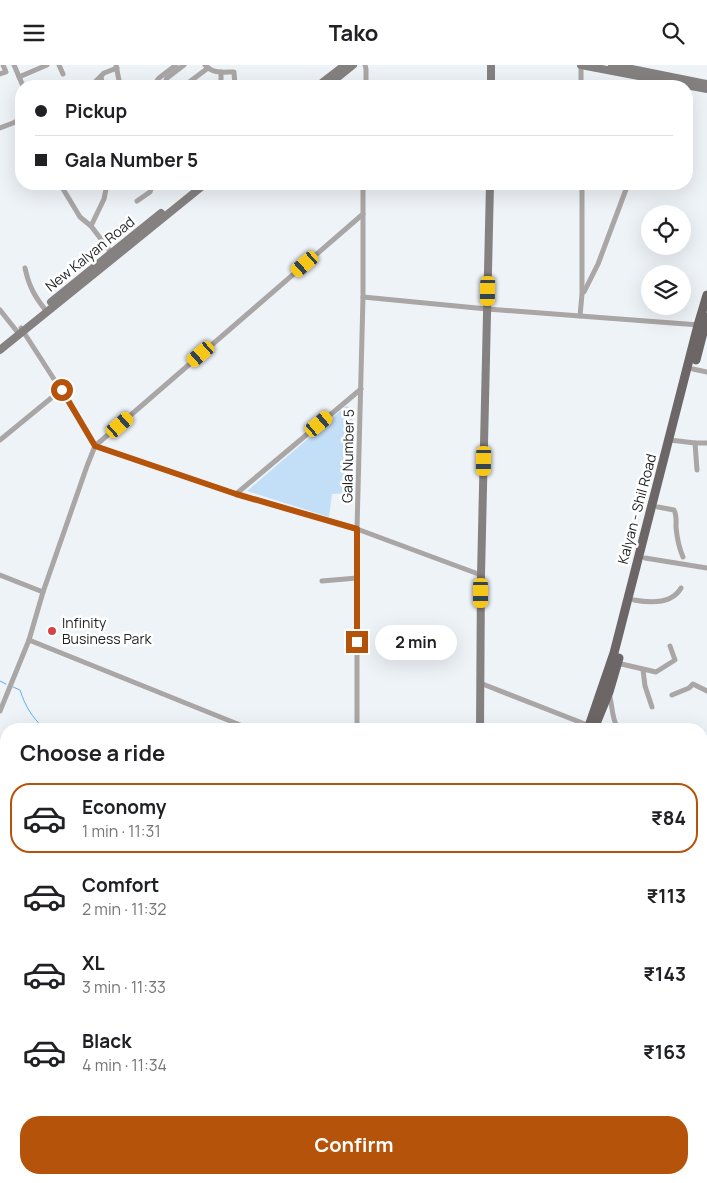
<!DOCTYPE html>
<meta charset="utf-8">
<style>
:root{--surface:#fff;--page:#f2f2f2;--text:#202124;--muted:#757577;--line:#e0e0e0;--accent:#b45309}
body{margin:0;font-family:Manrope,sans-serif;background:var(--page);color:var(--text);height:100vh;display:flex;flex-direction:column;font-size:19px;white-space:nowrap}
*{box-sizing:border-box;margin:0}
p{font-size:16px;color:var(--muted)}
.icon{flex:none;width:28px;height:28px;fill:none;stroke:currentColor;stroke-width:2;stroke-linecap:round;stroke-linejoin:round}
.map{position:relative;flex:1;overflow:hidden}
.side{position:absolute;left:0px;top:658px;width:708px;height:461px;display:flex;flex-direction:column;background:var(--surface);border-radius:20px 20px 0 0;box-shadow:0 5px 20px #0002}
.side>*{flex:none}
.banner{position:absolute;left:15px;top:15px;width:678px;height:110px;border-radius:20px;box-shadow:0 5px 20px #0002;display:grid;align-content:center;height:110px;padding:0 20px;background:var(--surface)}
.fabs{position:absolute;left:641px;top:140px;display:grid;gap:10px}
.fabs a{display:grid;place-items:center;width:50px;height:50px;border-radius:50%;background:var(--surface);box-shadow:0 5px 20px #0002;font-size:25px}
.end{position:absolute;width:22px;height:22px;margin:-11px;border:6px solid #b45309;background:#fff;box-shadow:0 0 0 2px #fff}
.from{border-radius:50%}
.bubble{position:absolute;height:35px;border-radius:18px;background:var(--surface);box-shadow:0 5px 20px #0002;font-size:16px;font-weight:700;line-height:35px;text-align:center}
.car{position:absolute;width:15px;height:30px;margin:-15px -8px;border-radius:6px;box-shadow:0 0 4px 1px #0007;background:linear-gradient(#f5c518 24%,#345 0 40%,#f5c518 0 76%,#345 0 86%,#f5c518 0)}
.banner b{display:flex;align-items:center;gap:18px;height:48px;font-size:19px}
.banner b+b{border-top:1px solid var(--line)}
.banner i{width:12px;height:12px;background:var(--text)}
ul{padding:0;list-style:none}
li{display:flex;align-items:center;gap:15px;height:70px;margin:0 10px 8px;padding:0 10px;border:2px solid transparent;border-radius:20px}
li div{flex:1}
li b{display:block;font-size:19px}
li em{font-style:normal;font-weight:700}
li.current{border-color:var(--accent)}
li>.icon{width:45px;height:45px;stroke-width:1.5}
h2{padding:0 20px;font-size:22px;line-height:60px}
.button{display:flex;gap:10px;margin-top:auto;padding:10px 20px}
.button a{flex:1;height:58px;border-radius:20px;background:var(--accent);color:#fff;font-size:20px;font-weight:700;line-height:58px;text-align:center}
header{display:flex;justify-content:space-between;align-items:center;height:65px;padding:0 20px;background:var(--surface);font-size:22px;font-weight:700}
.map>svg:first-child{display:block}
.green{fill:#c3def7}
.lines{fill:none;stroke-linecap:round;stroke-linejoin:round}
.stream{stroke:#60aff0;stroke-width:1}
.street{stroke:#a9a6a5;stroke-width:5}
.secondary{stroke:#858180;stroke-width:8}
.primary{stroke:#6c6766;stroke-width:9}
.route{stroke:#b45309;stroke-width:6}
.poi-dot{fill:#d44445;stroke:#fff;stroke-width:2}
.labels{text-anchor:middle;stroke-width:5;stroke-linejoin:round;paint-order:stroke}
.street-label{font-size:14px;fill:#222426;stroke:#fff}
.poi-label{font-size:14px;fill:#222426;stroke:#fff;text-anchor:start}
</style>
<header><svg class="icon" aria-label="menu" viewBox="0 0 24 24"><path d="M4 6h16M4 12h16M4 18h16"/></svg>Tako<svg class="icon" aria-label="search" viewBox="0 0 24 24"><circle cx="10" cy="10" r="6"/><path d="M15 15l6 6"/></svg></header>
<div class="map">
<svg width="707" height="1118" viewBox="0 0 707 1118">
<rect width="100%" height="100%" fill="#eef3f8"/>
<polygon class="green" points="346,341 353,343 348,428 332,429 329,452 247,426"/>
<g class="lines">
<g class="stream">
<polyline points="0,616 6,619"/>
<path d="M 13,622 L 20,625 C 26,643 31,650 44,664"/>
</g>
<g class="street">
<polyline points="14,0 23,21"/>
<polyline points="59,0 63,9"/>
<polyline points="116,0 120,21"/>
<path d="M 205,0 C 213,9 223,7 234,7 L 235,21"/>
<polyline points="365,0 366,4 366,21"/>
<polyline points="581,0 581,21"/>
<polyline points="221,7 221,21"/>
<polyline points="0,9 6,7 3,0"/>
<polyline points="19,12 47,0"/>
<polyline points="101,12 103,21"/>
<polyline points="69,21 78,20 79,21"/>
<polyline points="91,21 104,8 117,3"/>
<polyline points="157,21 156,17 159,13 176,0"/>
<polyline points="170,21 166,15 167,13 184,0"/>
<polyline points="184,21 208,3"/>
<polyline points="0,63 13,58 21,54"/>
<polyline points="60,119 80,152 91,161"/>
<polyline points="107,119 104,134 91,161 113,190"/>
<polyline points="137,136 150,127 151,124 148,119"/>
<path d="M 25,203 C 29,222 35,232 47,247"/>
<polyline points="584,227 598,199 628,119"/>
<polyline points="363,232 487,244 580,251 582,229 582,119"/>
<polyline points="0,245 19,269"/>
<polyline points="580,251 699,260"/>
<polyline points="21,263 61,325 95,381 236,429 357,464 481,510"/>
<polyline points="693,304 707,307"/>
<polyline points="0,375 61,325"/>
<polyline points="670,375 695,378 707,378"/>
<polyline points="695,378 697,405"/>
<polyline points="236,429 361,324"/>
<path d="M 658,442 L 674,445 C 677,451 676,456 676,462 C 677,473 679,483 683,492"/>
<polyline points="645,493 707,503"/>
<polyline points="0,510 43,527"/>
<polyline points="322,516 357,513"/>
<path d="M 634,535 C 650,538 672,539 681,523"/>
<polyline points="29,575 43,527 87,401 95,381 363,149"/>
<polyline points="617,598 656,607 675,595 670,581"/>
<polyline points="643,605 645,621 652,642"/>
<polyline points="480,618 590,661"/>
<path d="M 609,629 C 613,641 611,652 618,664"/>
<polyline points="672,630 689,623 693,619 707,626"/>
<polyline points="0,646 29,575 250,664"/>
<polyline points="357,664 357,464 363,232 363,119"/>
<polyline points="701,734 707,727"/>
<polyline points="701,822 707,821"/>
<polyline points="701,898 707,897"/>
<polyline points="0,914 6,916"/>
<polyline points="0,963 6,965"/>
<polyline points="0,1021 6,1024"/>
<polyline points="73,1112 87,1118"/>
<polyline points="223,1112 237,1118"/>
<polyline points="685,1112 687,1118"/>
<polyline points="102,1118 104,1112"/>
<polyline points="265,1118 267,1112"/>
<polyline points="333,1118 336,1112"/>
<polyline points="561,1118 563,1112"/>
<polyline points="572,1118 573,1112"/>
</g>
<g class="secondary">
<polyline points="581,0 707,24"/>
<polyline points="612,0 707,19"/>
<polyline points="318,21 345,0"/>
<polyline points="327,21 353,0"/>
<polyline points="491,21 491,0"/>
<polyline points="51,237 161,148"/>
<polyline points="0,285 205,119"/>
<polyline points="480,664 481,510 490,119"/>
<polyline points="0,722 6,724"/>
<polyline points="0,753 6,744"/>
<polyline points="0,845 6,846"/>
<polyline points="0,853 6,855"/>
<polyline points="701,1094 707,1096"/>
<polyline points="701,1105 707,1107"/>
<polyline points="47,1118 49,1112"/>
<polyline points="382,1118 384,1112"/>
</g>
<g class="primary">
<polyline points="696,295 707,252"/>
<polyline points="595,661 609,627 619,593"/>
<polyline points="588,664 614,588 698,260 707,230"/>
<polyline points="413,1118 415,1112"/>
</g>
</g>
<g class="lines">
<polyline class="route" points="62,325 95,381 236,429 357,464 357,577"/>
</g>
<circle class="poi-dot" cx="52" cy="566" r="5"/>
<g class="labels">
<g class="street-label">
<text transform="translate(90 189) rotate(-39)" y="5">New Kalyan Road</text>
<text transform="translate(348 391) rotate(-89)" y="5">Gala Number 5</text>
<text transform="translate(637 444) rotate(-75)" y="5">Kalyan - Shil Road</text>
</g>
<g class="poi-label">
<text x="62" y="563">Infinity<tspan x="62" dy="16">Business Park</tspan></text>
</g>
</g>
</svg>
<div class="fabs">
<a><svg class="icon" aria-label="locate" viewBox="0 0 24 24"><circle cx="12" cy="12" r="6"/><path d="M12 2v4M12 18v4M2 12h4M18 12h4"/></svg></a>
<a><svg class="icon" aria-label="layers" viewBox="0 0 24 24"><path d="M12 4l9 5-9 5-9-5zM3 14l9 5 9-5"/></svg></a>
</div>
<i class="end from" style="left:62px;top:325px"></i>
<i class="end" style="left:357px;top:577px"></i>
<div class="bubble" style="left:375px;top:560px;width:82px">2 min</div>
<i class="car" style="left:305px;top:199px;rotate:229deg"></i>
<i class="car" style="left:488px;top:226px;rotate:181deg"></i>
<i class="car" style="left:201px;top:289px;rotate:229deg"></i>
<i class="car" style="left:319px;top:359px;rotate:50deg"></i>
<i class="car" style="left:120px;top:360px;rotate:49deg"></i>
<i class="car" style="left:484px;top:396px;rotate:181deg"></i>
<i class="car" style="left:481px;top:528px;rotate:180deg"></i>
<div class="banner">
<b><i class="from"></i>Pickup</b>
<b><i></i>Gala Number 5</b>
</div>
<section class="side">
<h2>Choose a ride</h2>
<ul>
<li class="current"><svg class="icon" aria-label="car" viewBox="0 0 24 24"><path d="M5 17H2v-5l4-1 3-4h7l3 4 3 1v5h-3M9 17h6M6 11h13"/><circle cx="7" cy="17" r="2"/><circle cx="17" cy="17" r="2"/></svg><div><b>Economy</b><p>1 min · 11:31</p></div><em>₹84</em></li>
<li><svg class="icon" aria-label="car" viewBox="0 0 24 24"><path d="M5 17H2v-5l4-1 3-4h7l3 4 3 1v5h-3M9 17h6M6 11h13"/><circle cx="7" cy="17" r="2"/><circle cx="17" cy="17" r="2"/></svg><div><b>Comfort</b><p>2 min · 11:32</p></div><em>₹113</em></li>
<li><svg class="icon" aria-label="car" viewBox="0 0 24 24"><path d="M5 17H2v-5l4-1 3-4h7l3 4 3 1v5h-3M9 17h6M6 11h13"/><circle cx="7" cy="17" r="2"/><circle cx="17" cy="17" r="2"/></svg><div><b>XL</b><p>3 min · 11:33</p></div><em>₹143</em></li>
<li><svg class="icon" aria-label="car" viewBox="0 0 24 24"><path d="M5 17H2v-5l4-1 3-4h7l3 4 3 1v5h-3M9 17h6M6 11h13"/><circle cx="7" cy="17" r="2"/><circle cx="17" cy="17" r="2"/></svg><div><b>Black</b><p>4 min · 11:34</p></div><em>₹163</em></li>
</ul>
<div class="button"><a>Confirm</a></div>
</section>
</div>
